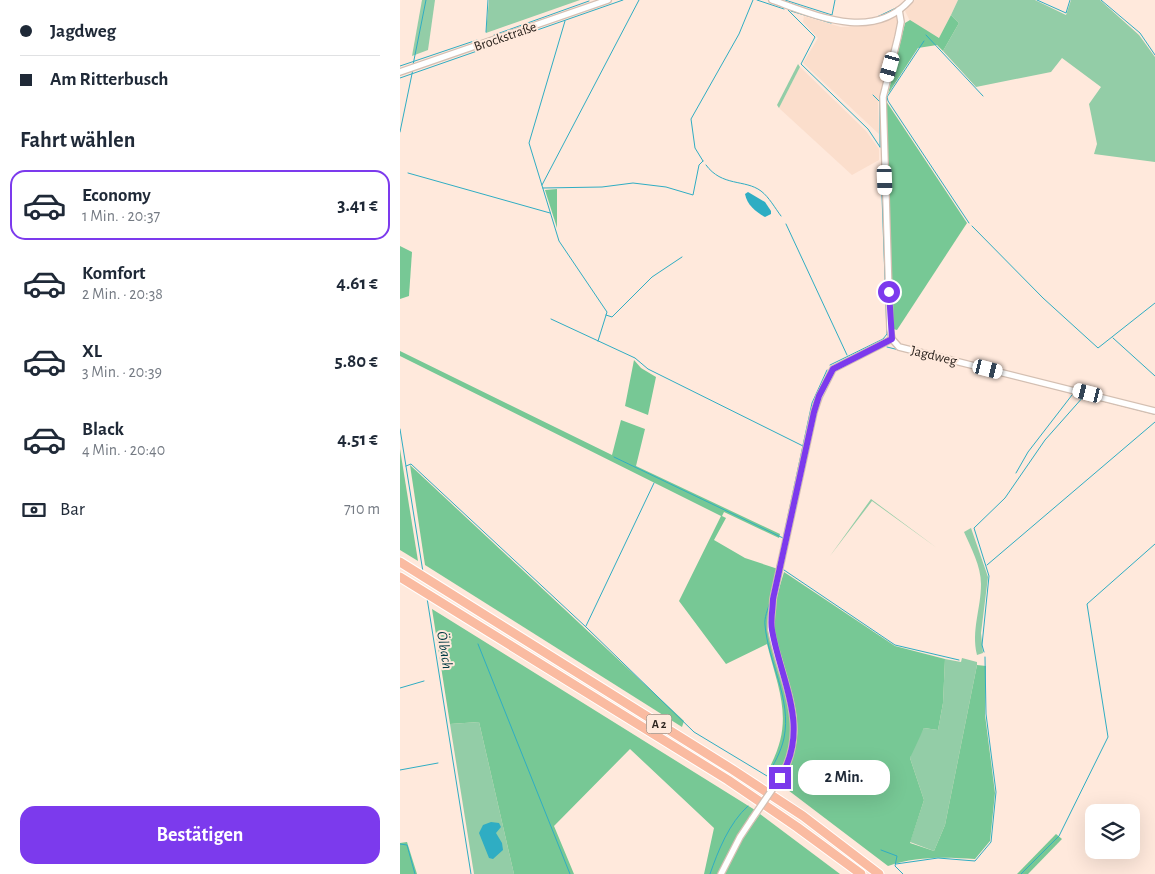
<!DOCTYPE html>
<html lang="de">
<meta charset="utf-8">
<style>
:root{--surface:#fff;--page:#f6f6f7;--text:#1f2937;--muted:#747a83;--line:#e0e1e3;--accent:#7c3aed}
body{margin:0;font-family:"Alegreya Sans",sans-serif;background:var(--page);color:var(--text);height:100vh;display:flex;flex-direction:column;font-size:19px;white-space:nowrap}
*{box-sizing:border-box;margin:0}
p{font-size:16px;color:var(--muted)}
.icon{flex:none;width:28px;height:28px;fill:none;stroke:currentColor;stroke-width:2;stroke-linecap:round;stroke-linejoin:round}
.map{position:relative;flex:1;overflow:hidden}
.drawer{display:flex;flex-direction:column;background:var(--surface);width:400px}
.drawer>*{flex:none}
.hud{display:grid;align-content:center;height:110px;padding:0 20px;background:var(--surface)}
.buttons{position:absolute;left:685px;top:804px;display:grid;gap:10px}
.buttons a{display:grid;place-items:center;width:55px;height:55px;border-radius:10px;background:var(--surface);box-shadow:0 5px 20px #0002;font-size:25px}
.end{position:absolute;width:22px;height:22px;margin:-11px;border:6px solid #7c3aed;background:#fff;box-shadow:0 0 0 2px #fff}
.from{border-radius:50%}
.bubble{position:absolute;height:35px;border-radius:15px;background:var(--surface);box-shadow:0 5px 20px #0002;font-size:16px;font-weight:700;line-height:35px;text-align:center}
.car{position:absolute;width:15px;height:30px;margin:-15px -8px;border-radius:6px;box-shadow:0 0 4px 1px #0007;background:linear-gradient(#fff 24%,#345 0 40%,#fff 0 76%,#345 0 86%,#fff 0)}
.hud b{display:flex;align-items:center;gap:18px;height:48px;font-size:19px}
.hud b+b{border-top:1px solid var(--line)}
.hud i{width:12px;height:12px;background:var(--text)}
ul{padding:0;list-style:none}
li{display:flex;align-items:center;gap:15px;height:70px;margin:0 10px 8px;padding:0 10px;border:2px solid transparent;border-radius:15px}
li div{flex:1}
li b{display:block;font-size:19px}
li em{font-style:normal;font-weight:700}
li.current{border-color:var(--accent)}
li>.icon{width:45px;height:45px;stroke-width:1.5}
h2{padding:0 20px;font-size:22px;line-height:60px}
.pay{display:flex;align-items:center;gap:12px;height:55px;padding:0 20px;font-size:19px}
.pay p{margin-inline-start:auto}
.cta{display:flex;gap:10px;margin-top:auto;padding:10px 20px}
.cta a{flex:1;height:58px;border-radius:15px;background:var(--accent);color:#fff;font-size:20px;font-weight:700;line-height:58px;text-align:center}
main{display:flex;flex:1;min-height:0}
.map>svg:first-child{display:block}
.built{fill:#fbdecc}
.green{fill:#93cda7}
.forest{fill:#77c895}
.water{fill:#2fadc3}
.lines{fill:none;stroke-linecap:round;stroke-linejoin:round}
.stream{stroke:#2fadc3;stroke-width:1}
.minor-casing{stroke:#d4bfb2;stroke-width:8}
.highway-casing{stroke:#fff;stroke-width:11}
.minor{stroke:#fff;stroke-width:5.5}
.highway{stroke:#fabba1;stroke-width:9}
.minor-bridge-casing{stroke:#d4bfb2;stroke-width:8;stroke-linecap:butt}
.minor-bridge{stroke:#fff;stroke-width:5.5}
.route{stroke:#7c3aed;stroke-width:6}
.labels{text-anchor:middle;stroke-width:4;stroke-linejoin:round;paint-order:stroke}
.shield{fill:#ffe9dc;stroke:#6c6058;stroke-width:1}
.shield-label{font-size:12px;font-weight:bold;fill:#2d2520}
.street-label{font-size:14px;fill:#2d2520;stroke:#ffe9dc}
.water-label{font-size:15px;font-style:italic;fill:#023b45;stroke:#ffe9dc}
</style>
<main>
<section class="drawer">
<div class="hud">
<b><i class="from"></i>Jagdweg</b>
<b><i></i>Am Ritterbusch</b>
</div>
<h2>Fahrt wählen</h2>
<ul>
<li class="current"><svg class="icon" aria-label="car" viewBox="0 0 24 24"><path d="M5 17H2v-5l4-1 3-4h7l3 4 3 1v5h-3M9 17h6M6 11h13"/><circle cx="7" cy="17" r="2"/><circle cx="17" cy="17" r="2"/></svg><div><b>Economy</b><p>1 Min. · 20:37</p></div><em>3.41 €</em></li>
<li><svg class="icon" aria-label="car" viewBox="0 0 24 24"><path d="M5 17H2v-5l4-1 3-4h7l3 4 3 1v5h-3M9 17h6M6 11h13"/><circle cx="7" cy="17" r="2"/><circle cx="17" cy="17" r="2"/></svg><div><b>Komfort</b><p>2 Min. · 20:38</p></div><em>4.61 €</em></li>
<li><svg class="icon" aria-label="car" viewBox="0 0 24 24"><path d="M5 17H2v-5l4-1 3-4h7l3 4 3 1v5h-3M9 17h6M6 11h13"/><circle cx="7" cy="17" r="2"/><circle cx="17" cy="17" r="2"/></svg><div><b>XL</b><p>3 Min. · 20:39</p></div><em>5.80 €</em></li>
<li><svg class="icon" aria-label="car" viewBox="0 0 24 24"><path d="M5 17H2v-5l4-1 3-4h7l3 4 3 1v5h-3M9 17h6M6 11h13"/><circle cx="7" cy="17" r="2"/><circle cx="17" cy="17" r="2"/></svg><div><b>Black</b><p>4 Min. · 20:40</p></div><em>4.51 €</em></li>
</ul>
<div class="pay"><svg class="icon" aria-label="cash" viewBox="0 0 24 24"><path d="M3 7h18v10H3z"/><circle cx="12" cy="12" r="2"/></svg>Bar<p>710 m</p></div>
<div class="cta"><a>Bestätigen</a></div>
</section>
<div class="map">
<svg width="755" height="874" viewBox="0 0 755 874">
<rect width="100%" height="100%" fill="#ffe9dc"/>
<g class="built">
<polygon points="515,0 558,0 540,38 511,23 505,11"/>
<polygon points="404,16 441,27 474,25 496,17 498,25 495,39 478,103 479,134 403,63 418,38 403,22"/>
<polygon points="400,67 466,131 479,149 479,160 452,175 379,108"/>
</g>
<g class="green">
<polygon points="22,0 35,0 28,50 12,56"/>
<polygon points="89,0 180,0 86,33"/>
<polygon points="558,0 635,0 666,15 671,0 700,0 739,35 755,57 755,162 694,154 697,144 689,104 701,87 662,58 651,72 576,87 543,51 559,23 551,15"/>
<polygon points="398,64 400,67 379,108 377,105"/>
<polygon points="471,499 537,548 472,501 430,556"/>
<path d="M 571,528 L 588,577 L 581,633 L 583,653 L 577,655 C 571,630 581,609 581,584 C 581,566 571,548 564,532 Z"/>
<polygon points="562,658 577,662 577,665 545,825 534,851 510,842 524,800 510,758 513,748 524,728 538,730 543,703 545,659 561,662"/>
<polygon points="79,722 114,874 74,874 50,724"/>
</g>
<g class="forest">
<polygon points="551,15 559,23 543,51 537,45 518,48 488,94 505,23 510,20 539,38"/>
<polygon points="486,101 567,223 497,330 493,329"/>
<polygon points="157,189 157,228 145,190"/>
<polygon points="0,246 12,252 9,296 0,299"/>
<path d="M 0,351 L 212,455 L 221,420 L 245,429 L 236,466 L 380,534 L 379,538 L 324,512 L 322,516 L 326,518 L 314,540 L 345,558 L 378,569 L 368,625 L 389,705 L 393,736 L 385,762 L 377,778 L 367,772 C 395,723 380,695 367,644 L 326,664 L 279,601 L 321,516 L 0,356 Z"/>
<polygon points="234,360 241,368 256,377 248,415 225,406"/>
<polygon points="0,449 18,561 0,550"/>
<polygon points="10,465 284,721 282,727 25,565"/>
<path d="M 384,572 L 495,646 L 545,659 L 543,703 L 538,730 L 524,728 L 510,758 L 524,800 L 510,843 L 534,851 L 545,825 L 577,665 L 586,666 L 585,715 L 595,793 L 590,841 L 575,859 C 545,857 517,856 488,866 L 380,784 C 409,736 396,709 382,658 C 379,649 375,638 374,628 C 372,610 379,589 384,572 Z"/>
<polygon points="32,609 355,810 350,818 355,821 360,814 440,874 304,874 314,828 230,749 154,826 174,874 114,874 79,722 50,724"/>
<polygon points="656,834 662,839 628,874 617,874"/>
<polygon points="7,842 17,874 0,874 0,843"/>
</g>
<g class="water">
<path d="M 348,192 L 365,202 L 371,211 L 371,214 L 365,217 C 356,212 347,205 345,194 Z"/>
<polygon points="91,822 99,823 101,827 96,833 102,843 103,850 93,859 89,858 79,833 83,825"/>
</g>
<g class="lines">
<g class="stream">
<polyline points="357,0 384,9"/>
<polyline points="385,0 432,15 435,0"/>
<polyline points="637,0 666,13 670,0"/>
<polyline points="701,0 740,33 755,55"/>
<polyline points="388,10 415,37 401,64 468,129 480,147"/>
<polyline points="391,11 431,23"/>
<polyline points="477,17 496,8"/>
<polyline points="165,21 129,143 159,241 207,312 198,341"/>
<polyline points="86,32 88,0"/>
<polyline points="94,35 189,1"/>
<polyline points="526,35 583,96"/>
<polyline points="524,41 487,97 488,101 569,223"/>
<polyline points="13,65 26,0"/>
<polyline points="0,66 77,40"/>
<polyline points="0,78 223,0"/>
<polyline points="473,95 480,102 480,147"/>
<polyline points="0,132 13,69"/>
<polyline points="303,161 295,148 291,119 339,34 353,0"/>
<path d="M 306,165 C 322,187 345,179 361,191 C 369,197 375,208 381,216"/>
<polyline points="8,173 150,213"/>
<polyline points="142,185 239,0"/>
<polyline points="143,188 202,187 233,183 266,187 293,195 299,165 303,161"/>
<polyline points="386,224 447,355"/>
<polyline points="572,226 643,298 698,348 755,303"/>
<polyline points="206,315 212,317 252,277 282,257"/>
<polyline points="151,319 235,358 248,369 403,446"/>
<polyline points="713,338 755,376"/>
<polyline points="487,347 499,350"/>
<polyline points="529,357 754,414"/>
<polyline points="430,365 483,339 487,334 481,168"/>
<polyline points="0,429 23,572"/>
<polyline points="214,457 383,538"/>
<path d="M 6,466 L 11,464 L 186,627 L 294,732 L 367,776 C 374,764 381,752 384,738 C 392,699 368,662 365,625 C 364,618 368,609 370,602"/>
<polyline points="616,473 628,452 672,395"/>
<polyline points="383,539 412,403 427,370"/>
<polyline points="587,565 755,422"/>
<polyline points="377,566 379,559"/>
<polyline points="384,570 495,645 559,660"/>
<polyline points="27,598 71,874"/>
<polyline points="186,626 254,483"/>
<polyline points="78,644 170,874"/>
<polyline points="584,652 582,645 589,576 574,528 605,498 645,440 684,396"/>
<polyline points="0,688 24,681"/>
<polyline points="0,770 38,763"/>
<polyline points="0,844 7,845 15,874"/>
<polyline points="481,850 497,856 495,866 503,874"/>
<polyline points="496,864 538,858 575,861 591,842 596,792 586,714 585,657"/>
<path d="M 310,874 C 318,851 329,823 348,806"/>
<polyline points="621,874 659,836 708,737 687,604 755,544"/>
</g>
<g class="minor-casing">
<g id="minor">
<path d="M 372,0 C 415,15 473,42 510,0"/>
<polyline points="499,10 501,22 498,37 483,97 490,329 492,339 499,347 755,411"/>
<polyline points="0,72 208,0"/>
<path d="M 380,778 C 411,727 381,682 371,630 C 370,620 373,609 373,599 L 414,412 L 419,397 L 433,369 L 492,339"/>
<polyline points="321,874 340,837 352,819"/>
</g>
</g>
<g class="highway-casing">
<g id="highway">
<polyline points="0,562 333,770 403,816 479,874"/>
<polyline points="0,577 328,780 397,827 461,874"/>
</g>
</g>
<use href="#minor" class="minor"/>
<use href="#highway" class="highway"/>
<g class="minor-bridge-casing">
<polyline id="minor-bridge" points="352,819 380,778"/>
</g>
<use href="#minor-bridge" class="minor-bridge"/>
</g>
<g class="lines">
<path class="route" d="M 380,778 C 411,727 381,682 372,630 C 370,620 373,609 373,599 L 414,412 L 419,396 L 433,369 L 492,339 L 489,292"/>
</g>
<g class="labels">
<rect class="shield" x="246.5" y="714.5" width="25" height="19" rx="4"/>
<g class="shield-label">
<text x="259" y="728">A 2</text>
</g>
<g class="street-label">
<text transform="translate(105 36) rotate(-19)" y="5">Brockstraße</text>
<text transform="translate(534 355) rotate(14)" y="5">Jagdweg</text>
</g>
<g class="water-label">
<text transform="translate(45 650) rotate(81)" y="5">Ölbach</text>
</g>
</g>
</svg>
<div class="buttons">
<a><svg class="icon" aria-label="layers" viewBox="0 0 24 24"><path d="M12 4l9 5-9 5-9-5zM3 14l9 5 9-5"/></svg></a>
</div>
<i class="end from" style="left:489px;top:292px"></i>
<i class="end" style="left:380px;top:778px"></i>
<div class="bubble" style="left:398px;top:760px;width:92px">2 Min.</div>
<i class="car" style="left:490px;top:67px;rotate:196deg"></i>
<i class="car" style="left:485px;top:180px;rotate:178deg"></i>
<i class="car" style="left:588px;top:369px;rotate:104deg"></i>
<i class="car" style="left:688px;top:393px;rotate:284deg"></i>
</div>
</main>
